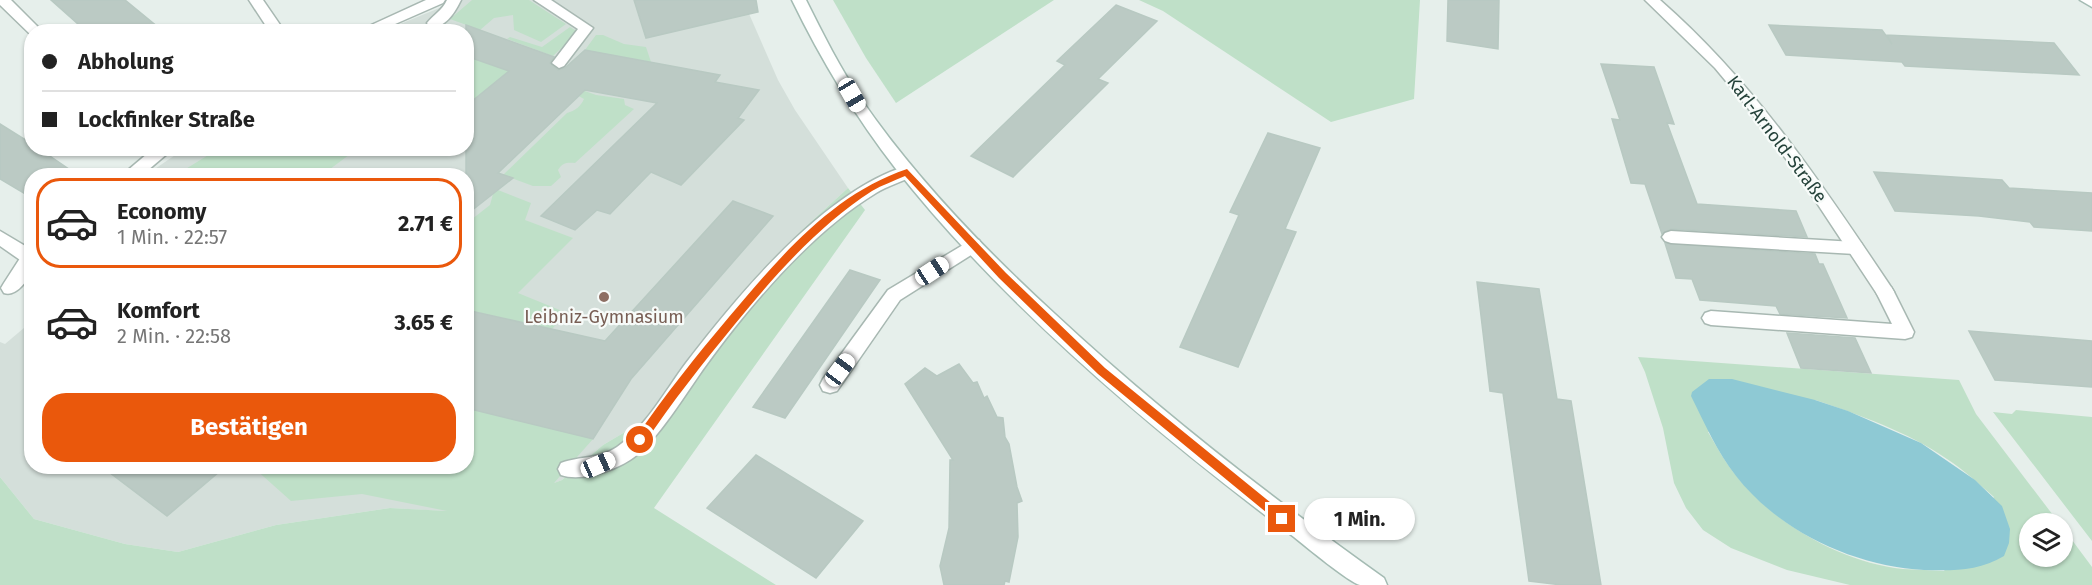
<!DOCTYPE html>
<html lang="de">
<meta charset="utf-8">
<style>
body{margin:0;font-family:"Fira Sans",sans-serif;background:#f6f6f6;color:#222;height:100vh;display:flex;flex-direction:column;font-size:22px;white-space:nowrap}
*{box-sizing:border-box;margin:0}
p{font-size:20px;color:#767676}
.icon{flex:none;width:33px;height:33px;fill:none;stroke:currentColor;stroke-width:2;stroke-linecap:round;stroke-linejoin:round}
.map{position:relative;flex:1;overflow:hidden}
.side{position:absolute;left:24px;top:168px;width:450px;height:306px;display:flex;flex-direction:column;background:#fff;border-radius:24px;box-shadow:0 2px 4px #0004}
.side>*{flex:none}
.guide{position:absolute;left:24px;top:24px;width:450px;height:132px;border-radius:24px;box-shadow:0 2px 4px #0004;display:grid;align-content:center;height:132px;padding:0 18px;background:#fff}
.tools{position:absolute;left:2019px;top:513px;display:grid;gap:12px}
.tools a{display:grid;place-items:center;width:54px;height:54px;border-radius:50%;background:#fff;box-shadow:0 2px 4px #0004;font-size:30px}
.end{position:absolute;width:27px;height:27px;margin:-14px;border:8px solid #ea580c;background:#fff;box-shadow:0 0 0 3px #fff}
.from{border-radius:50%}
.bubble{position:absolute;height:42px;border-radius:21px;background:#fff;box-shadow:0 2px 4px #0004;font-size:20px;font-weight:700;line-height:42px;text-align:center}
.car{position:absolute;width:18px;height:36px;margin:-18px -9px;border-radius:8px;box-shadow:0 0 4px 2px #0007;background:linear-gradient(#fff 24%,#345 0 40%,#fff 0 76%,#345 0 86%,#fff 0)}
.guide b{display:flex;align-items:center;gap:21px;height:57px;font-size:22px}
.guide b+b{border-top:2px solid #e0e0e0}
.guide i{width:15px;height:15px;background:#222}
ul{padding:10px 0 0;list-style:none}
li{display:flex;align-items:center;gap:18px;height:90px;margin:0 12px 9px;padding:0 6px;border:3px solid transparent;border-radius:24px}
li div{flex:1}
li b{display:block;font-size:22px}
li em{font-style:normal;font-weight:700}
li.current{border-color:#ea580c}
li>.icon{width:54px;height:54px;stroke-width:1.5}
.button{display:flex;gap:12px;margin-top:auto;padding:12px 18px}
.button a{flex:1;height:69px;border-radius:24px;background:#ea580c;color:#fff;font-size:24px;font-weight:700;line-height:69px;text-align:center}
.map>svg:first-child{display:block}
.built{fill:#d4dfda}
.green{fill:#bfe0c8;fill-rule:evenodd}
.water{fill:#8ec9d4}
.building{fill:#bbcac4;stroke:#b8c9c2;stroke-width:1.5}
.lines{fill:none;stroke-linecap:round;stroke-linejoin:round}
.lane-casing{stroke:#a8b8b2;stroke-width:3}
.street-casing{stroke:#a8b8b2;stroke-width:3}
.secondary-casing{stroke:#a4bbb3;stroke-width:3}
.lane{fill:#fff;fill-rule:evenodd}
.street{fill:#fff;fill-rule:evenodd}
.secondary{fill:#fff;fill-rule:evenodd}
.route{fill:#ea580c}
.education-dot{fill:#8d6e63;stroke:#f7fbf9;stroke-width:2}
.labels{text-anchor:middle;stroke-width:4.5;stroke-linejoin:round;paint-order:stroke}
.street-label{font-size:18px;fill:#24423a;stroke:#f7fbf9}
.education-label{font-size:18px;fill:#785e54;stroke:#f7fbf9}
</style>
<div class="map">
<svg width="2092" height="585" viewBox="0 0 2092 585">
<rect width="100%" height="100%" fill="#e6efeb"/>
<polygon class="built" points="459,0 743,0 778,80 795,110 848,188 802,230 761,273 647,419 603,445 562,480 479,513 390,508 276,525 178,552 125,544 34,519 0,477 0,342 5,344 31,322 32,466 466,466 466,176 146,175 184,149 466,148 466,32 383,31"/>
<g class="green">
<polygon points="472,0 529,0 566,24 541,42 514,30 513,15 494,18 480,30 450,19"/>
<polygon points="833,0 1054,0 896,103 866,58"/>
<polygon points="1139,0 1420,0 1414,99 1331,122 1163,11"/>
<polygon points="570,27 578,32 553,56 507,39 510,37 542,47"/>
<polygon points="596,35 603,35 624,44 646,47 651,62 585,50"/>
<polygon points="466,56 509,71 466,106"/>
<path d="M 582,90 L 596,95 L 624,99 L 625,105 L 634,109 L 575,163 C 567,162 562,163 558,170 L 561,177 L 551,186 L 533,186 L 503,175 L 567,113 C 575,111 581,106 584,99 L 577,95 Z"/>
<polygon points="218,149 218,148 357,149 322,175 176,175"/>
<polygon points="848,188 865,210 654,508 776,585 0,585 0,477 34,519 125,544 178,552 276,525 390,508 447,511 362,494 291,501 253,467 466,466 467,408 593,439 554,483 562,480 603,445 647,419 761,273 802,230"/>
<polygon points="498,190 531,203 525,220 573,238 518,293 567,313 552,329 467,310 467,223 490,205 493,194"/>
<path d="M 1638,357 L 1959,380 L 1976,414 L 2059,523 L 2030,524 L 2030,556 L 2062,556 L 2063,528 L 2092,567 L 2092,585 L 1850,585 L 1787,570 L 1731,548 L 1703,530 L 1686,508 L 1674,483 L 1663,428 L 1645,372 ZM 1815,400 C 1860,415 1908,432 1947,459 C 1964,470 1979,484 1994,497 L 1944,571 C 1931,570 1917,570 1903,569 C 1841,562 1777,525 1738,478 C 1726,464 1717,447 1708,432 Z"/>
<polygon points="2016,410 2092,417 2092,541 1993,412 2012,414"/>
</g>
<path class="water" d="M 1709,379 L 1732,379 L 1815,400 L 1848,411 L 1921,443 L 1975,480 L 2002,506 L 2010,529 L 2009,543 L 2004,556 C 1979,571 1953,571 1924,570 C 1854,566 1780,532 1736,476 C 1717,452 1705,424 1691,396 L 1692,392 Z"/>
<g class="building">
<polygon points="51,0 125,0 164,32 87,32"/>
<polygon points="634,0 756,0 758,12 646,38"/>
<polygon points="1448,0 1499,0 1498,49 1447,41"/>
<polygon points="1116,5 1157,21 1098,79 1108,83 1013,177 971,156 1065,65 1057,61"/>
<polygon points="466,25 554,57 550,63 558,70 565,68 585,50 720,75 715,82 759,90 738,118 744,120 681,185 651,172 610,214 597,210 575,230 541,216 657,103 585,90 498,173 513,178 466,215 466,106 509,71 466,56"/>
<polygon points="1769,25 1882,30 1892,44 1887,35 2054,43 2079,75 1905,66 1902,62 1786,55"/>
<polygon points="1601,64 1654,67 1674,124 1667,123 1697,204 1796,211 1807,237 1671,229 1662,234 1645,184 1631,183 1612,119 1620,120"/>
<polygon points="0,124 32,144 32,148 38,148 79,176 32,176 32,198 0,179"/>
<polygon points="1268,133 1320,148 1285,229 1296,232 1238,367 1180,347 1239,215 1230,212"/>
<polygon points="1874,172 2002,180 2009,188 2092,193 2092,231 2034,227 2030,222 1979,216 1895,211"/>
<polygon points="733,201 773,216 631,379 593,439 466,408 466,310 605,341"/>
<polygon points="1665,243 1815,254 1819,264 1823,264 1847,318 1780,314 1776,306 1700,300 1692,279 1676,278"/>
<polygon points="850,270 880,280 785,418 753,407"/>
<polygon points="1477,282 1539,289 1557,399 1571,401 1601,585 1562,585 1529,581 1503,393 1490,391"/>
<polygon points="1969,331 2092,341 2092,387 1995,380"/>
<polygon points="1787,333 1855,338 1871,373 1801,368"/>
<polygon points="959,364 973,383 977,382 984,398 987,396 997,417 1003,418 1005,437 1009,444 1017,487 1022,501 1017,503 1018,537 1009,582 1005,581 1004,585 944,585 940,566 949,528 950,460 953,460 905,384 925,368 937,376"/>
<polygon points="756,455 863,521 816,578 707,508"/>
<polygon points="101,466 226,466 167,516"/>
</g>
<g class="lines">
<g class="lane-casing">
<g id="lane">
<polygon points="0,0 11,0 43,32 32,32 31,35 0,5"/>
<polygon points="249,0 263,0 285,32 270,32"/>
<path d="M 447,0 L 461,0 C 455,12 445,30 429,26 L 427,23 C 434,14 442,11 447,0 Z"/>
<polygon points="534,0 551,0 593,28 564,66 559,68 552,63 578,29"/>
<path d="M 907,166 L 913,168 L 915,172 L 913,176 C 901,182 887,186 876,193 C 812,232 751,304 707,364 C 687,391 657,443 630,460 C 613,471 581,482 561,475 L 558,469 L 561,463 C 580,456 600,459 617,447 C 646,427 665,391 686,363 C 737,296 825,190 907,166 Z"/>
<polygon points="0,231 32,250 32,263 23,262 0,246"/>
<polygon points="1671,231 1855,242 1861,243 1864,248 1861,253 1855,254 1671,243 1665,241 1662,237 1665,233"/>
<polygon points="973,239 979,240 982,245 979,250 900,300 837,391 830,393 823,391 820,385 823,379 888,290"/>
<polygon points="1885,285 1891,287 1894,292 1914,332 1912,337 1905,339 1711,325 1705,323 1702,318 1705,313 1711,311 1892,324 1876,292 1879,287"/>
</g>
</g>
<g class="street-casing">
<g id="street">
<polygon points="426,0 445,0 443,3 377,32 356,32"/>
<path d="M 1645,0 L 1660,0 C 1754,82 1822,184 1891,287 L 1894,292 L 1891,297 L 1885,299 L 1879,297 L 1801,179 L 1745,104 L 1715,68 Z"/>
<polygon points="154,148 174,148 141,176 121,176"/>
<path d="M 32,248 C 32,254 33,263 32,269 C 28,281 16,297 4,293 L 1,288 L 4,283 L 26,249 Z"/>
</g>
</g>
<g class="secondary-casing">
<g id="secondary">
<path d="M 792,0 L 806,0 C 823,34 840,68 861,99 C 916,179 984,249 1055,314 C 1158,410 1269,496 1384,578 L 1387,585 C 1379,585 1368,585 1360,585 C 1350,583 1305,546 1294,537 C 1155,433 1004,306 896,169 C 855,116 821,60 792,0 Z"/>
<polygon points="2080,0 2092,0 2092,7"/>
</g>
</g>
<use href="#lane" class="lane"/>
<use href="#street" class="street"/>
<use href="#secondary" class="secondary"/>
</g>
<path class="route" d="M 907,169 L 1006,273 L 1105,368 L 1286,515 L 1286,522 L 1278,522 L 1098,374 L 999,278 L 905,176 C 894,181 882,185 872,191 C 818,226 775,275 735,324 C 703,363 672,402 644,444 L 636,444 L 636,437 C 665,395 696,356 729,317 C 778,259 832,194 907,169 Z"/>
<circle class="education-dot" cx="604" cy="297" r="6"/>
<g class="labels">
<g class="street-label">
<text transform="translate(1777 139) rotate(53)" y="6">Karl-Arnold-Straße</text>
</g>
<g class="education-label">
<text x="604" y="323">Leibniz-Gymnasium</text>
</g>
</g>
</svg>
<div class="tools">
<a><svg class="icon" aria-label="layers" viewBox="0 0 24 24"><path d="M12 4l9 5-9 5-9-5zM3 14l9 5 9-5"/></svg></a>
</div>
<i class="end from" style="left:640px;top:440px"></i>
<i class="end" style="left:1282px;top:519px"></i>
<div class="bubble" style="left:1304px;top:498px;width:111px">1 Min.</div>
<i class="car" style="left:852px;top:95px;rotate:150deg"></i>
<i class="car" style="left:932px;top:271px;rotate:57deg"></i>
<i class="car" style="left:840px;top:370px;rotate:37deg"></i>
<i class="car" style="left:598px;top:465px;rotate:66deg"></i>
<div class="guide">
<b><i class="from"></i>Abholung</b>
<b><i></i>Lockfinker Straße</b>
</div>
<section class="side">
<ul>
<li class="current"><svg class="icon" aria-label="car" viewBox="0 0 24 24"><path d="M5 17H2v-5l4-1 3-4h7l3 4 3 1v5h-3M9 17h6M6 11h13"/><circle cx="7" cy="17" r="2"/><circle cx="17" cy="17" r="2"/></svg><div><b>Economy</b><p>1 Min. · 22:57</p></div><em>2.71 €</em></li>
<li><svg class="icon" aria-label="car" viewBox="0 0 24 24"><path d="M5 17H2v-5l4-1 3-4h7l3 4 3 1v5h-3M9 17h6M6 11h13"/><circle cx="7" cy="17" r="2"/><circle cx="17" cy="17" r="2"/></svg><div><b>Komfort</b><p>2 Min. · 22:58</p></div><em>3.65 €</em></li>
</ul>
<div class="button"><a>Bestätigen</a></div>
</section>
</div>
